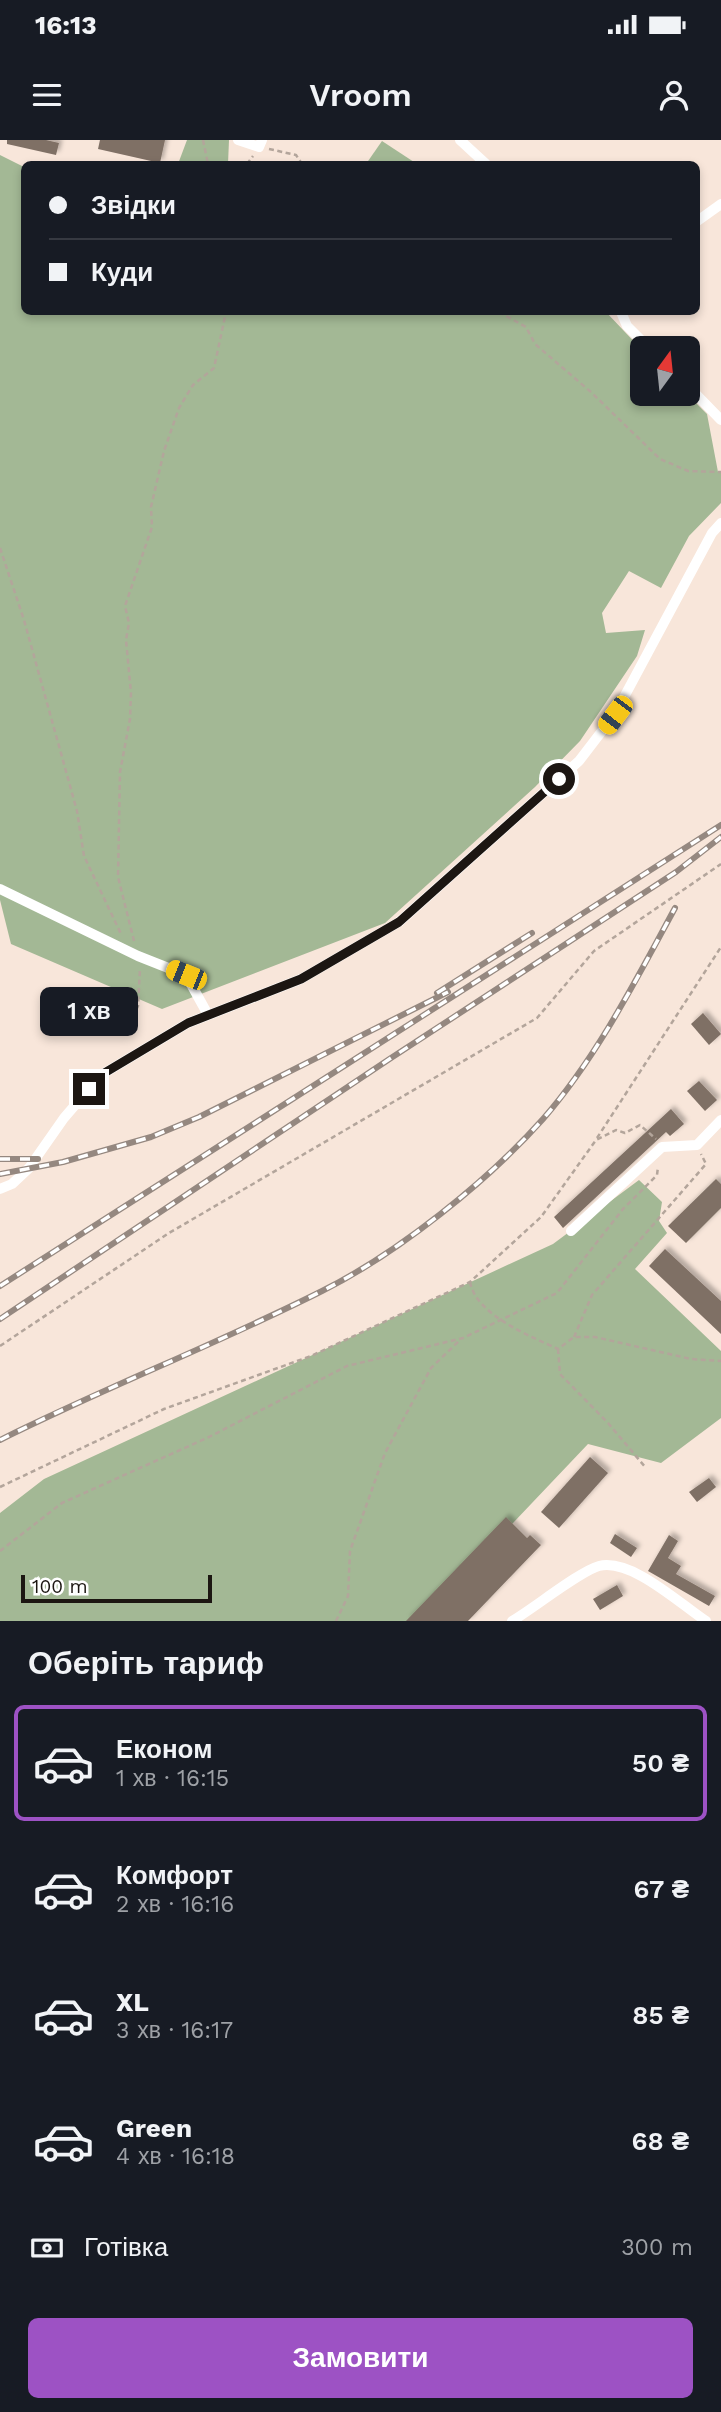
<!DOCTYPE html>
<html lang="uk">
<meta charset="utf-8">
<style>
body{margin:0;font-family:"Work Sans",sans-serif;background:#242831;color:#f1f3f6;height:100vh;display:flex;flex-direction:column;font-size:26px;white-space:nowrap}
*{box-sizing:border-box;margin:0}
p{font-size:23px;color:#9ea1a6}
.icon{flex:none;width:38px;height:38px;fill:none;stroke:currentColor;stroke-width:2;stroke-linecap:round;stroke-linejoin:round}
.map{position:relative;height:1481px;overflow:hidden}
.details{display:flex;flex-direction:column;background:#171b24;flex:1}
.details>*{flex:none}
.banner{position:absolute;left:21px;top:21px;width:679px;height:154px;border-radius:10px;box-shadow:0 4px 10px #0003;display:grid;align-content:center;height:154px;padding:0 28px;background:#171b24}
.needle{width:46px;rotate:15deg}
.fabs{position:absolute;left:630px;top:196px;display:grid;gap:14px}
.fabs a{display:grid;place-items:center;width:70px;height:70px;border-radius:10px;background:#171b24;box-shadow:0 4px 10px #0003;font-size:35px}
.scale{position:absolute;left:21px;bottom:18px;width:191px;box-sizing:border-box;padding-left:7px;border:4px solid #1c1612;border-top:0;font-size:19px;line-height:24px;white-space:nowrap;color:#1c1612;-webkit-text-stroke:5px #fff;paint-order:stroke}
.end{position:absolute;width:32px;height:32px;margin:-16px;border:9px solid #1c1612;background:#fff;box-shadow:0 0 0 4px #fff}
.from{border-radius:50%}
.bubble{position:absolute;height:49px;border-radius:10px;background:#171b24;box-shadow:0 4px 10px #0003;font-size:23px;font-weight:600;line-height:49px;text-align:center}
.car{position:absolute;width:21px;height:42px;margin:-21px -10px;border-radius:9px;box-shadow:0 0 5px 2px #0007;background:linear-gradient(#f5c518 24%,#345 0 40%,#f5c518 0 76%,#345 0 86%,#f5c518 0)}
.banner b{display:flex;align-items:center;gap:24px;height:66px;font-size:26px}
.banner b+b{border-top:2px solid #363941}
.banner i{width:18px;height:18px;background:#f1f3f6}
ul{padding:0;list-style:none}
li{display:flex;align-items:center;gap:21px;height:116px;margin:0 14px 10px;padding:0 14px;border:4px solid transparent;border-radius:10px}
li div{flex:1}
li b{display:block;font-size:26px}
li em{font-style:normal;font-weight:600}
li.current{border-color:#9d52c4}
li>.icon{width:63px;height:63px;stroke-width:1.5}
h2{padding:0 28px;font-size:32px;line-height:84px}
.pay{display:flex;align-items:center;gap:18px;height:77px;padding:0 28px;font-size:26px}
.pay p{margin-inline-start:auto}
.action{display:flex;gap:14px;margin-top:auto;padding:14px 28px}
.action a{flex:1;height:80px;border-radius:10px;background:#9d52c4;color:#fff;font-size:28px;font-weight:600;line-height:80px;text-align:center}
.status{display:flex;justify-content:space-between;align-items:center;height:49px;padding:0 35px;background:#171b24;direction:ltr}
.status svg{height:19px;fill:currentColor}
header{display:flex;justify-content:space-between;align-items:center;height:91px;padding:0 28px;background:#171b24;font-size:32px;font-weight:600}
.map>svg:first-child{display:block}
.forest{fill:#a3b895}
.building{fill:#7f7065;filter:url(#shadow)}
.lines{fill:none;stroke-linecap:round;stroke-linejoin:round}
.path{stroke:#b3a59b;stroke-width:2.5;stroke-dasharray:5 3.5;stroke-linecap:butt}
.street{stroke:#fff;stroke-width:10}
.rail-casing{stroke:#958880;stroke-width:6}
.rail{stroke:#fff;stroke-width:3.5;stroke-dasharray:10;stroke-linecap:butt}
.route{stroke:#1c1612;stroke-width:9}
</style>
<div class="status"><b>16:13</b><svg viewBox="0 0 49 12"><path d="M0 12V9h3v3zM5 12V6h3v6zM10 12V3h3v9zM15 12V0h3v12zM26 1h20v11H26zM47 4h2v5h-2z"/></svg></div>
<header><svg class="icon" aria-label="menu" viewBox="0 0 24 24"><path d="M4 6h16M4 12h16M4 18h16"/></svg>Vroom<svg class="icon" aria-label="person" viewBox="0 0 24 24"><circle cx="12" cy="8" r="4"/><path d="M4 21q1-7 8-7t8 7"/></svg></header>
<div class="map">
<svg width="721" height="1481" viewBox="0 0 721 1481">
<defs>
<filter id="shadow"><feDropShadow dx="3.5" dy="-3.5" stdDeviation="2" flood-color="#0004"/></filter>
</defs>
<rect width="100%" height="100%" fill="#f8e6da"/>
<g class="forest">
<polygon points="187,0 229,0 228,24 178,24"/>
<polygon points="382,1 417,24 366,24"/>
<polygon points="0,15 24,27 24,172 606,172 642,210 642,254 687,254 707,274 718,332 721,333 721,363 689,396 661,448 629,431 602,473 606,493 645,490 637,516 580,601 535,647 385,783 162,869 11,804 0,760"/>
<polygon points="639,1040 662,1062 659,1081 667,1093 635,1129 721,1211 721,1278 661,1323 588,1304 420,1481 0,1481 0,1373 44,1339 553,1104"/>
</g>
<g class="building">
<polygon points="7,0 46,0 59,3 56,15 7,4"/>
<polygon points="100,0 165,0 160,23 98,9"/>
<polygon points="703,873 721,894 709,905 691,884"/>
<polygon points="699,941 717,960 705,971 687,951"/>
<polygon points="671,969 684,984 670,996 666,992 563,1088 554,1077"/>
<polygon points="716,1039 721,1044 721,1068 686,1103 668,1086"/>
<polygon points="665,1109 721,1161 721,1194 649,1126"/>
<polygon points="590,1317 608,1333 559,1388 541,1372"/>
<polygon points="709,1338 716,1347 697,1362 689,1352"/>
<polygon points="506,1377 527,1398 530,1395 541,1405 468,1481 406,1481"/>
<polygon points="615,1394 637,1408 631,1417 610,1403"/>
<polygon points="669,1395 678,1401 668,1418 681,1426 676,1434 715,1456 709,1466 648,1431"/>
<polygon points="617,1445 623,1456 600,1470 593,1459"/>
</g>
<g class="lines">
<g class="path">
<polyline points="203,0 208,24"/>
<polyline points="269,9 296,15 302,24"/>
<polyline points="247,24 253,16"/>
<polyline points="499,172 526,187 535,204 592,253 660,319 688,331 721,332"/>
<polyline points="0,408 24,480 77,671 84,716 121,794"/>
<polyline points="134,801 118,737 120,632 130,579 131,553 126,500 129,483 125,466 152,387 151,367 164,311 179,268 193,245 214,228 226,172"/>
<polyline points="129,885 138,866 140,828"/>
<polyline points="597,998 721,807"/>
<path d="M 470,1142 C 476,1175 530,1196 558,1209 L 574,1197 L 595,1197 L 691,1219 L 721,1221"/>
<polyline points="574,1197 592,1155 706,1024 701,1014"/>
<polyline points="0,1206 169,1093 537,878 594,811 721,724"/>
<polyline points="558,1209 560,1234 608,1283 646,1328"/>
<polyline points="0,1347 164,1269 311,1216 470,1142 541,1077 596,1000 616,990 625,993 640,985 656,999"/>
<polyline points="0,1411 62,1363 209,1297 347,1226 463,1198 557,1153 623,1069 657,1035 658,1027"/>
<polyline points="336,1481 348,1456 350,1411 385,1313 431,1228 460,1200"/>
</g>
<g class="street">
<polyline points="238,0 259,7 262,0"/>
<polyline points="460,0 486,24"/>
<polyline points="696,82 721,64"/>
<polyline points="621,172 627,186 649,208"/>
<polyline points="688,246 721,280"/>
<polyline points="0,749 138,816 186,835 207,873"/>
<polyline points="0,1049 12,1044 29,1028 64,978 101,935 188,883 301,839 399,782 579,621 615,574 712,393 721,383"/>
<polyline points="571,1091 662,1007 697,1005 721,980"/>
<path d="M 512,1481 C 533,1469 580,1431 599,1426 C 631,1418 679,1463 706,1481"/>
</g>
<g class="rail-casing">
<g id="rail">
<polyline points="437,853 532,793"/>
<polyline points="0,1019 38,1019"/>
<polyline points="0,1034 63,1022 151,997 199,977 448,852"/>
<polyline points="0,1146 721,685"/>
<polyline points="0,1179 391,918 676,732 721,697"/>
<path d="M 0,1300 C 106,1247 217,1204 322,1151 C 398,1113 487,1042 543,979 C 597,917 636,840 675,768"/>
</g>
</g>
<use href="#rail" class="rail"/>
</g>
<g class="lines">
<polyline class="route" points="89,949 101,935 188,883 301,839 399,782 559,639"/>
</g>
</svg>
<div class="fabs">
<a><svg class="needle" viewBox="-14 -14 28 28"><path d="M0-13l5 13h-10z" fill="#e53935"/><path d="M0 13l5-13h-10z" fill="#9ea1a6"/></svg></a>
</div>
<div class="scale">100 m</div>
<i class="end from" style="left:559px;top:639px"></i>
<i class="end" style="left:89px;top:949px"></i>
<div class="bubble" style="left:40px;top:847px;width:98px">1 хв</div>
<i class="car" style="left:615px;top:575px;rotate:217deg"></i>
<i class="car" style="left:186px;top:835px;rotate:292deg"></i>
<div class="banner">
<b><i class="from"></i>Звідки</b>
<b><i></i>Куди</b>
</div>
</div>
<section class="details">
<h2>Оберіть тариф</h2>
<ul>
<li class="current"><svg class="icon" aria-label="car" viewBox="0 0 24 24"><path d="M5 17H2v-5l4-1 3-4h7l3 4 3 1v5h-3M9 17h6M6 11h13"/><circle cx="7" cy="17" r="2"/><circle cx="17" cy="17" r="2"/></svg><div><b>Економ</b><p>1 хв · 16:15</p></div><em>50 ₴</em></li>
<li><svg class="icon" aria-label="car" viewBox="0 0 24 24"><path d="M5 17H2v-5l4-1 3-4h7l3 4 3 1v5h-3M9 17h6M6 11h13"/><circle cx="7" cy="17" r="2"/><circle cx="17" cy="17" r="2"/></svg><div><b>Комфорт</b><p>2 хв · 16:16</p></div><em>67 ₴</em></li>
<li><svg class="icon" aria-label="car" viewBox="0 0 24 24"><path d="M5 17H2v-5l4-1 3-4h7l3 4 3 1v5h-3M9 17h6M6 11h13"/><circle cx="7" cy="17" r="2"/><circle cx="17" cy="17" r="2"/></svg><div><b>XL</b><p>3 хв · 16:17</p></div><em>85 ₴</em></li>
<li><svg class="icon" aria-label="car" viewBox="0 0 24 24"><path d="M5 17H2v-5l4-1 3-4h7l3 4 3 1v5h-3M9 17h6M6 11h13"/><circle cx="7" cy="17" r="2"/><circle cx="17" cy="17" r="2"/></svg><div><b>Green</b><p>4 хв · 16:18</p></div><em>68 ₴</em></li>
</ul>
<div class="pay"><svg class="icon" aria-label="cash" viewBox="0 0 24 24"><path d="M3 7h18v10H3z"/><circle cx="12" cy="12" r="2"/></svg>Готівка<p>300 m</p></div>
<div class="action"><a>Замовити</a></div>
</section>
